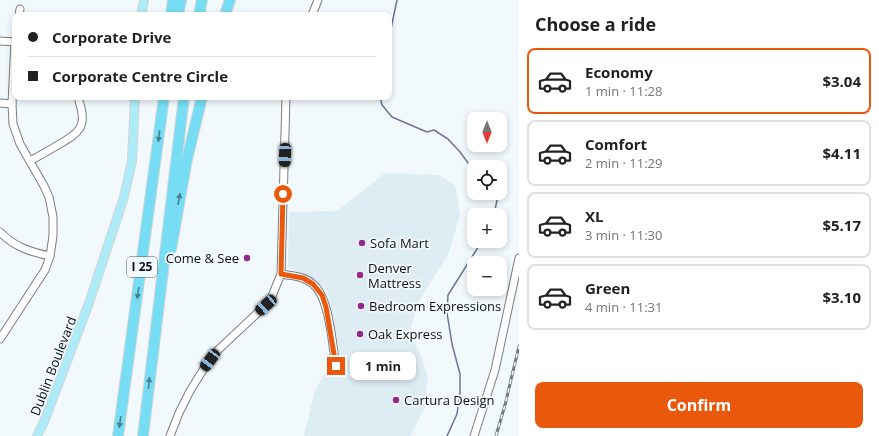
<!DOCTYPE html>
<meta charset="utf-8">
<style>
body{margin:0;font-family:"Open Sans",sans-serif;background:#f2f2f2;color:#222;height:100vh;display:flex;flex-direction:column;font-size:15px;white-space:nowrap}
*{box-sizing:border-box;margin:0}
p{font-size:13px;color:#767676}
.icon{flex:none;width:22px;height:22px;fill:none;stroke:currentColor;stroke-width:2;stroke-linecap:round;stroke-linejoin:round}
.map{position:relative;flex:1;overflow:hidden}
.details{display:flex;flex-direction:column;background:#fff;width:360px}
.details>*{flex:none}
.top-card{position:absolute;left:12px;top:12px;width:380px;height:88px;border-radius:8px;box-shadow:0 2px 6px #0003;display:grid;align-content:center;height:88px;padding:0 16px;background:#fff}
.needle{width:26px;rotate:180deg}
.buttons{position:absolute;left:467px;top:112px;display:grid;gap:8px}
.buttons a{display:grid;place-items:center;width:40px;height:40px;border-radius:8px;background:#fff;box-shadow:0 2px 6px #0003;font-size:20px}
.end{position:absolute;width:18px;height:18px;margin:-9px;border:5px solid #ea580c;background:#fff;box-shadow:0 0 0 2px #fff}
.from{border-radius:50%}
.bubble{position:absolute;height:28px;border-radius:8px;background:#fff;box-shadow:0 2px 6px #0003;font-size:13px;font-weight:700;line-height:28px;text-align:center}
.car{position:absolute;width:12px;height:24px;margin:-12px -6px;border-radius:5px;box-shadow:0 0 3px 1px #0007;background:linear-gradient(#222 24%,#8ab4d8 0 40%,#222 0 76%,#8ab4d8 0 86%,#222 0)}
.top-card b{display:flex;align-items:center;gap:14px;height:38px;font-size:15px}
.top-card b+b{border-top:1px solid #e0e0e0}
.top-card i{width:10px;height:10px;background:#222}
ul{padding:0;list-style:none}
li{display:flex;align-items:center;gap:12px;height:66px;margin:0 8px 6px;padding:0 8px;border:2px solid #e0e0e0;border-radius:8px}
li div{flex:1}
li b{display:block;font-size:15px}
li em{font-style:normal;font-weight:700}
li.on{border-color:#ea580c}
li>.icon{width:36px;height:36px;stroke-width:1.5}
h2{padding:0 16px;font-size:18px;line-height:48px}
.action{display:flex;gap:8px;margin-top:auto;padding:8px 16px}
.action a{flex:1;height:46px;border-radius:8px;background:#ea580c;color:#fff;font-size:16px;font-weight:700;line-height:46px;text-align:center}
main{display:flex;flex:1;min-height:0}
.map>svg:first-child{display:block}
.built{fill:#deecf4}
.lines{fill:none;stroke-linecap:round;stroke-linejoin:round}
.stream{stroke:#6c7598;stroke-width:1.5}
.minor-casing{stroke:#787e82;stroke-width:9}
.major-casing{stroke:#d4d4d4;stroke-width:10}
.highway-casing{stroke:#d4d4d4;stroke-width:12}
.minor{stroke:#fff;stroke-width:7}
.major{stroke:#adebf8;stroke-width:8}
.highway{stroke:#76ddf4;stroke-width:10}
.rail-casing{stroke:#75797c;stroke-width:3}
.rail{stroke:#f2f9fd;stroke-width:1.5;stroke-dasharray:4.5;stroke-linecap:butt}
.oneway{fill:#47818e}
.route{stroke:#ea580c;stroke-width:5}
.poi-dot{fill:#93278a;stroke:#f2f9fd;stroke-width:1.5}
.labels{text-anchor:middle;stroke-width:3.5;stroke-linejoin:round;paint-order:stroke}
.shield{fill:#f2f9fd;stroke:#525658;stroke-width:1}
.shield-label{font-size:12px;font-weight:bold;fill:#0e1012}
.poi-label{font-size:13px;fill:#0e1012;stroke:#f2f9fd;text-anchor:start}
.street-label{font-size:13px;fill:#0e1012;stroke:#f2f9fd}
</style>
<main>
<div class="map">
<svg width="519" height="436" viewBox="0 0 519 436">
<rect width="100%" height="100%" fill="#f2f9fd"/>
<polygon class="built" points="385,173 439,175 455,185 460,214 449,253 417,304 411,328 413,338 422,358 428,378 424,409 411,435 409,436 304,436 314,393 323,376 340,357 334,321 326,289 307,275 288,268 289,212 337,211"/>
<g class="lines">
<g class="stream">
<polyline points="389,38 397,0"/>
<polyline points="380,97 382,105 392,117 427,132 434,130 448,139 460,152 474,171"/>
<polyline points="494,215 497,200 496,193"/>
<polyline points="447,436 457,414 460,393 460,374 452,344 447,313 448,295 482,241"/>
</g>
<g class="minor-casing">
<g id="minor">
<polyline points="19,15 20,9"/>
<polyline points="312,15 318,0"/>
<polyline points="0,41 15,42"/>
<polyline points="0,103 12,104"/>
<path d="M 30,161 C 39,156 48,151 58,145 C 79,133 88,127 79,101"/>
<path d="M 0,232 C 14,247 31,252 50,256"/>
<path d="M 281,274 C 292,276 304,276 313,284 C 330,298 332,344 336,366"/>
<polyline points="0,339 45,270 50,256 53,236 53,217 49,197 44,186 20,144 13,124 12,104 15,40"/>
<polyline points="170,436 179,413 190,391 203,370 218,350 266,305 272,296 281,274 286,97"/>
<polyline points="474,436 495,370 519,258"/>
</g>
</g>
<g class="major-casing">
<g id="major">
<polyline points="141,15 144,0"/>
<polyline points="37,436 44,422 89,303 124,197 132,161 135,97"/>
</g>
</g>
<g class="highway-casing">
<g id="highway">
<polyline points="171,15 173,0"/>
<polyline points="178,15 181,0"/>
<polyline points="199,15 202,0"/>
<polyline points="225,15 230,0"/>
<polyline points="171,249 187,159 202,97"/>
<polyline points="118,436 164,97"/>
<polyline points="143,436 184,97"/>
</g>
</g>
<use href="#minor" class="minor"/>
<use href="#major" class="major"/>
<use href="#highway" class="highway"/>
<g class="rail-casing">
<polyline id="rail" points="496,436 505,405 519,346"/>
</g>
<use href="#rail" class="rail"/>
</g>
<defs><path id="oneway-solid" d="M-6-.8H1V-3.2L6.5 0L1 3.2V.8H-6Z"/></defs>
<g class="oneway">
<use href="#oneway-solid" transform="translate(159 136) rotate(97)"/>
<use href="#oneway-solid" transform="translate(179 199) rotate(-80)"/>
<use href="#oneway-solid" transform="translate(138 293) rotate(98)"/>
<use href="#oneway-solid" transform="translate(149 383) rotate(-83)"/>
<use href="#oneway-solid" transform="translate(120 422) rotate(98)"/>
</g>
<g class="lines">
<polyline class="route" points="283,194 281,274 303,278 313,284 322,295 326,307 336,366"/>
</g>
<g class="poi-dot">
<circle cx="362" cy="243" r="4"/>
<circle cx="247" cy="258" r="4"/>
<circle cx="360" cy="275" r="4"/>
<circle cx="361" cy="306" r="4"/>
<circle cx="360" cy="334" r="4"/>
<circle cx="396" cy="400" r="4"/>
</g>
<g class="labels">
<rect class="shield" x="127" y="257" width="30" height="20" rx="3"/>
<g class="shield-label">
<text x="142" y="271">I 25</text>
</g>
<g class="poi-label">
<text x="370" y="248">Sofa Mart</text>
<text x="239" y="263" text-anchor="end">Come &amp; See</text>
<text x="368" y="273">Denver<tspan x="368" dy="15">Mattress</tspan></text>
<text x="369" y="311">Bedroom Expressions</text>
<text x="368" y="339">Oak Express</text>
<text x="404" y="405">Cartura Design</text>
</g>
<g class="street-label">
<text transform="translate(53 366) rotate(-69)" y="5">Dublin Boulevard</text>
</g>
</g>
</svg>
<div class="buttons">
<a><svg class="needle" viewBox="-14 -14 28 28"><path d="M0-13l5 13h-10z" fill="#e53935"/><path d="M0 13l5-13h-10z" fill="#767676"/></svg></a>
<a><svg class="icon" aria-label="locate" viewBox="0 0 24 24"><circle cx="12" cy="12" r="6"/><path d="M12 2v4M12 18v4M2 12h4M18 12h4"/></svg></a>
<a>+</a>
<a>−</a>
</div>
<i class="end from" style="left:283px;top:194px"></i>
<i class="end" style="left:336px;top:366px"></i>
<div class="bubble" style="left:350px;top:352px;width:66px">1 min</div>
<i class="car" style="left:285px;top:155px;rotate:182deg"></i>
<i class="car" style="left:266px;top:305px;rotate:228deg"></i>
<i class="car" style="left:210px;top:360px;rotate:217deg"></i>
<div class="top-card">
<b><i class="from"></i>Corporate Drive</b>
<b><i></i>Corporate Centre Circle</b>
</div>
</div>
<section class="details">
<h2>Choose a ride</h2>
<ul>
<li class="on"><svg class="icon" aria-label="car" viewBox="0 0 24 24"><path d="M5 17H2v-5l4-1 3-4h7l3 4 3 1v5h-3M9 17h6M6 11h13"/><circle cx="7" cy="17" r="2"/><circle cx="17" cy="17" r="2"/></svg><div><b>Economy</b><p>1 min · 11:28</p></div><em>$3.04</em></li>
<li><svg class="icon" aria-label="car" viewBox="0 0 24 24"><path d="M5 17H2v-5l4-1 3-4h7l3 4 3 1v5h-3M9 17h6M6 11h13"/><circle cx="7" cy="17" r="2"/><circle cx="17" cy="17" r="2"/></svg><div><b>Comfort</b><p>2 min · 11:29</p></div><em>$4.11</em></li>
<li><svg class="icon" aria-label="car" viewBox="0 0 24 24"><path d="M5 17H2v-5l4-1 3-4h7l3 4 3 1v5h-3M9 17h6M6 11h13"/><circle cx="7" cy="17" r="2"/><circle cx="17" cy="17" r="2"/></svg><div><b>XL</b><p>3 min · 11:30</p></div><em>$5.17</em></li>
<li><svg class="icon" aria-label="car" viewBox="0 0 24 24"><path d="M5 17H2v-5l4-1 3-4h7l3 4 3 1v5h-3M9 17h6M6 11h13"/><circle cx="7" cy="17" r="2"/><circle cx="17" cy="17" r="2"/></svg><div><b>Green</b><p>4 min · 11:31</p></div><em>$3.10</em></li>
</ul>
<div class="action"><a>Confirm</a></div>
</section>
</main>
